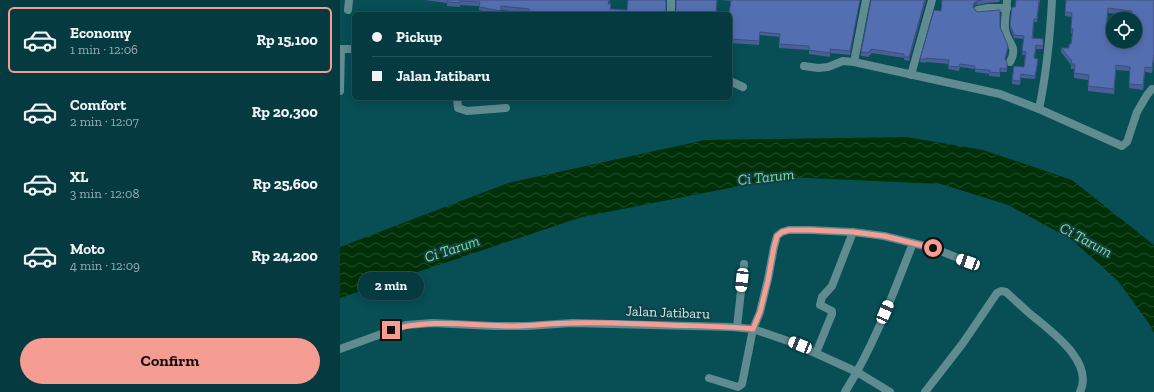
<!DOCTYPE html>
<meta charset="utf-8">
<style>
body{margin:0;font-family:"Zilla Slab",serif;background:#13454b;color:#f1f3f6;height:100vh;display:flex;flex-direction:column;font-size:15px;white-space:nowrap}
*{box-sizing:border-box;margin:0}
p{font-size:13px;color:#97adb1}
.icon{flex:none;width:22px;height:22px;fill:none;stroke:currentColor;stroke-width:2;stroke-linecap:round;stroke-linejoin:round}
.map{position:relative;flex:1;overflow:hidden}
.sheet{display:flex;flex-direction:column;background:#053a40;width:340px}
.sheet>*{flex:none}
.banner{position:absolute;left:12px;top:12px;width:380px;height:88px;border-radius:6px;box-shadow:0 2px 10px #0003,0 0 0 1px #265459;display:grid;align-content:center;height:88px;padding:0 20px;background:#053a40}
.buttons{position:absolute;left:766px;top:12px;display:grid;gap:8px}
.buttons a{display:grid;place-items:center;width:36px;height:36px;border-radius:50%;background:#053a40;box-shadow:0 2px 10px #0003,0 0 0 1px #265459;font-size:20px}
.end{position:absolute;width:18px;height:18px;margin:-9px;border:5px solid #f59c93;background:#111;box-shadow:0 0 0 2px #111}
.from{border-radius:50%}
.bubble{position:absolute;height:28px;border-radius:14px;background:#053a40;box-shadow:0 2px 10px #0003,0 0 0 1px #265459;font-size:13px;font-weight:700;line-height:28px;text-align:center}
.car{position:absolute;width:12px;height:24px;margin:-12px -6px;border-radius:5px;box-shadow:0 0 3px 1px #0007;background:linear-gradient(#fff 24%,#345 0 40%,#fff 0 76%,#345 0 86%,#fff 0)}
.banner b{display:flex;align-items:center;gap:14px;height:38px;font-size:15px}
.banner b+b{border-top:1px solid #265459}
.banner i{width:10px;height:10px;background:#f1f3f6}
ul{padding:7px 0 0;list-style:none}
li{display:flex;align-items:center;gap:12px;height:66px;margin:0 8px 6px;padding:0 12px;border:2px solid transparent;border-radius:6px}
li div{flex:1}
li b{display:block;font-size:15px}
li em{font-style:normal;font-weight:700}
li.on{border-color:#f59c93}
li>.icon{width:36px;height:36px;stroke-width:1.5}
.button{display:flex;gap:8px;margin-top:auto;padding:8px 20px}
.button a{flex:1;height:46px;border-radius:24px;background:#f59c93;color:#111;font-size:16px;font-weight:700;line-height:46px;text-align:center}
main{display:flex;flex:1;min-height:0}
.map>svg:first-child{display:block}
.water{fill:url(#water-waves)}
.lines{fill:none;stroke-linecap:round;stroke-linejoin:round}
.street{stroke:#5f8b91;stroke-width:8}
.wall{fill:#485f98;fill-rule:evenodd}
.shaded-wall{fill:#3b4e7c}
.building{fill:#546fb1;stroke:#3b4e7c;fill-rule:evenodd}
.route{stroke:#f59c93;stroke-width:5}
.labels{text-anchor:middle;stroke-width:4;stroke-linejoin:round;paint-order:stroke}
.street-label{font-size:14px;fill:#cdebef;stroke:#114147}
.water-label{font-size:15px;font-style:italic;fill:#85db8c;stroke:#114147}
</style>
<main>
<section class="sheet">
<ul>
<li class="on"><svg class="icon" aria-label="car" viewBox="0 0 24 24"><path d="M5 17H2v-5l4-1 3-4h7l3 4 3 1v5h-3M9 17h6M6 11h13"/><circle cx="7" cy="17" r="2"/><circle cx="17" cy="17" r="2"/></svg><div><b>Economy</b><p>1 min · 12:06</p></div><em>Rp 15,100</em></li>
<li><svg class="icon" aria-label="car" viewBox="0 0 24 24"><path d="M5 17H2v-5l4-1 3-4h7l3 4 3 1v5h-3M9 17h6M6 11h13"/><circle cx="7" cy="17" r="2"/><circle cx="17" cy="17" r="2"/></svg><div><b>Comfort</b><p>2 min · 12:07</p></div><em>Rp 20,300</em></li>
<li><svg class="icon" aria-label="car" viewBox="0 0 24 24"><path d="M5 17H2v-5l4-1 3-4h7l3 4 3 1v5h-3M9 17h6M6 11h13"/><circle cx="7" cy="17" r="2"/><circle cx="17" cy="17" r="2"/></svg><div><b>XL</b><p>3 min · 12:08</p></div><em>Rp 25,600</em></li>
<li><svg class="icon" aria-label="car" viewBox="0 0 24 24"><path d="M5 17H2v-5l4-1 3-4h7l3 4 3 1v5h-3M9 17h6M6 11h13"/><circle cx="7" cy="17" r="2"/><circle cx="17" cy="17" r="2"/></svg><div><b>Moto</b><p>4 min · 12:09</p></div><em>Rp 24,200</em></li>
</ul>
<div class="button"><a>Confirm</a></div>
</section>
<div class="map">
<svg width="814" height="392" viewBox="0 0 814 392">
<defs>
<pattern id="water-waves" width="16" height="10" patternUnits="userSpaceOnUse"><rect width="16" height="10" fill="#003007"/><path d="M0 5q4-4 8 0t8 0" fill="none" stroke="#244e2b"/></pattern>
</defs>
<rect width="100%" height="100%" fill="#074e55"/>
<polygon class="water" points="566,137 643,150 732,180 814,245 814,333 808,322 778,281 731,239 668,205 601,184 446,177 242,217 0,298 0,247 168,183 365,140"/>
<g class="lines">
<g class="street">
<path d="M 667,0 C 667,9 664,20 665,29 C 667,44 679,45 670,62"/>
<polyline points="8,10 9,0"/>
<polyline points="638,10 648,8 667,8"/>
<polyline points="331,14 331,0"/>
<polyline points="0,49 14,49"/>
<polyline points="514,62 526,0"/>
<polyline points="464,66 478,68 488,67 503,61 514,62 660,94 699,109 782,146 787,142 797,112 807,95 812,89"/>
<polyline points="571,75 592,0"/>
<polyline points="390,81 403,87"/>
<polyline points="0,91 1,49"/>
<polyline points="117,98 118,108 127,111 166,108"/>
<path d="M 699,109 C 707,71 710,38 712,0"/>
<polyline points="397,327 404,264"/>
<polyline points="0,349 66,325 92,323 154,326 187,326 232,323 391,327 413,329 451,342 517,372 550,392"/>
<polyline points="476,353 492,314 492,311 480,305 482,297 492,286 513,232"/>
<polyline points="369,378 398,387 402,384 413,329 420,312 428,279 434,247 437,236 442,232 449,230 470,230 513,232 544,236 593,248 628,262"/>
<path d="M 505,392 C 534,346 553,294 573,243"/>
<path d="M 585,392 L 623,343 L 657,293 L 661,291 L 666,292 C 674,299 681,306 689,313 C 709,330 755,361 740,392"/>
</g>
</g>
<g class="wall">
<polygon points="85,0 270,0 269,4 271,9 287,10 326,12 189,13 161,10 161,14 157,14 139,10 139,6 120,5 120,7 107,6 107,3"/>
<polygon points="382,0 520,0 510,55 490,53 490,57 469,54 469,50 439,48 439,37 420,35 419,45 390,43 391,1"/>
<polygon points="586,0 569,61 564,60 564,58 531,53 531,55 529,55 529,57 521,56 521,52"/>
<polygon points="602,0 660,0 659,2 647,3 637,5 634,6 633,8 637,12 660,27 668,49 665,60 667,67 667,72 660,72 660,77 649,76 649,74 635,72 635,69 620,67 619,71 608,69 609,64 586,62 586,63 580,62 580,59 601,11"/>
<polygon points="676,0 700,0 697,22 694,22 693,38 703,42 703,49 696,49 695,58 698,62 695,79 681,78 680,85 672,84 672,80 684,67 685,55 682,55 684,39 674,38 670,28 672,7 675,7"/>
<path d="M 814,0 L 814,58 L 812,73 L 805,72 L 803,90 L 789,88 L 790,71 L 776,70 L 774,94 L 748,91 L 748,80 L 734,78 L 734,69 L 731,69 L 731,65 L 721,52 L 721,48 L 729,48 L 731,44 L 732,34 L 731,33 L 732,17 L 725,16 L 725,12 ZM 768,13 L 791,15 L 795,41 L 767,29 Z"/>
</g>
<g class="shaded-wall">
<polygon points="520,0 510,55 510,51"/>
<polygon points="585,0 586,0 569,61 569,57"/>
<polygon points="637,1 637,5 634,6 633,11 633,7 634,3"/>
<polygon points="668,46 668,49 665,62 665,59"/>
<polygon points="698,59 698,62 695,79 695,76"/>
<polygon points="776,65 776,70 774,94 774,89"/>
</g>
<g class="building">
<polygon points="108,0 269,0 268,4 271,4 270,9 287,10 288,0 326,0 326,12 328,14 189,14 189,9 161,6 161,11 139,7 140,2 120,1 120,3 107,2"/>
<polygon points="336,0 377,0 376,14 334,14 336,10"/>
<polygon points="391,0 520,0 510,51 490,49 490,53 469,50 469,46 439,44 440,34 420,32 419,41 390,39 390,14 389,14"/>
<polygon points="531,0 585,0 569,57 564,57 564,54 531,49 531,51 529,51 529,53 521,52"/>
<polygon points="602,0 643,0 637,1 634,3 633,7 637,12 660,10 660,27 668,46 665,59 667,63 667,69 660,68 660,73 649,72 650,70 635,69 635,66 620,64 619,67 608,66 609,60 586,58 586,59 580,59 594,10 601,11"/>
<polygon points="676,0 699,0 697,19 694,19 692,38 703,39 703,46 696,45 694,58 698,59 695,76 681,74 680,81 672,80 674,66 684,67 686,52 682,51 684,36 674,35 670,25 672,7 675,7"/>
<path d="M 726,0 L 814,0 L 814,54 L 812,68 L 805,67 L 803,85 L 789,84 L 790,67 L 776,65 L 774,89 L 748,86 L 749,75 L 734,73 L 735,64 L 731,64 L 732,61 L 721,48 L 729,48 L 729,44 L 731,44 L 733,29 L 731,29 L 732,13 L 725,12 ZM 768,8 L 792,11 L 791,19 L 795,19 L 795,41 L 773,41 L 773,30 L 766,29 Z"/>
</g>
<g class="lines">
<path class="route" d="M 51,330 C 90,318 133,326 174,326 C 193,326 212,323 232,323 C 264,322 296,324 329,325 C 357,326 385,326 413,329 L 420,312 L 428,280 L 434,247 L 437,236 L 442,232 L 449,230 L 470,230 L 513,232 L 544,236 L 593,248"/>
</g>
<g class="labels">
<g class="street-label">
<text transform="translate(328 312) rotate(2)" y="5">Jalan Jatibaru</text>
</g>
<g class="water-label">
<text transform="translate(426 177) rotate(-6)" y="5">Ci Tarum</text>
<text transform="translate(746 240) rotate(28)" y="5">Ci Tarum</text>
<text transform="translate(112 249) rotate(-18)" y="5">Ci Tarum</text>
</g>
</g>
</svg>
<div class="buttons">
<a><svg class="icon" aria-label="locate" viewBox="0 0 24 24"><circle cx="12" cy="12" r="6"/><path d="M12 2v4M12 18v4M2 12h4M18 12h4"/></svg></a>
</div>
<i class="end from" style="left:593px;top:248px"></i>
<i class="end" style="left:51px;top:330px"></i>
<div class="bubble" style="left:18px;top:272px;width:66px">2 min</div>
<i class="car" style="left:628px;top:262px;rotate:290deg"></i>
<i class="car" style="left:402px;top:280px;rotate:186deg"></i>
<i class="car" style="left:545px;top:312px;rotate:23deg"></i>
<i class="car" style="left:460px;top:345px;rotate:292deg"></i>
<div class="banner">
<b><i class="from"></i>Pickup</b>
<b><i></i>Jalan Jatibaru</b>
</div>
</div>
</main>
